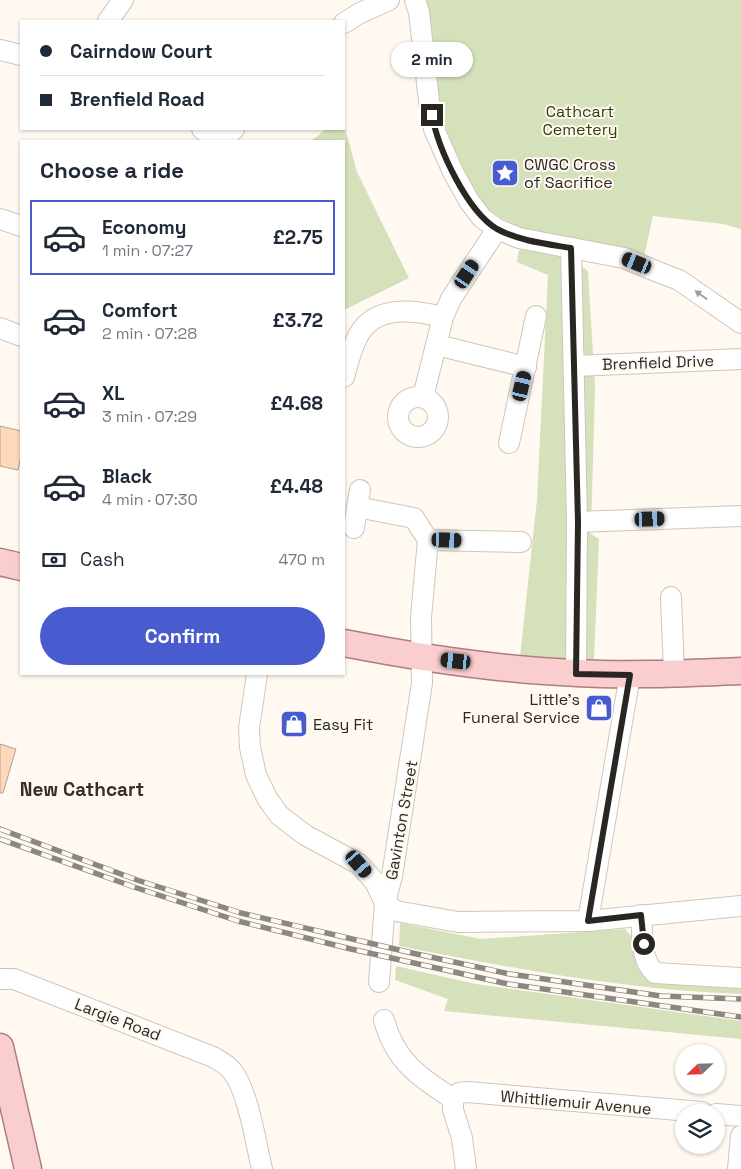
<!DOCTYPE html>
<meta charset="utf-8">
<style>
body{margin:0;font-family:"Space Grotesk",sans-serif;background:#f2f2f3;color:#1f2937;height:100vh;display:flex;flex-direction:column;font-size:19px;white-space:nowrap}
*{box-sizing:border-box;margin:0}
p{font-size:16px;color:#747a83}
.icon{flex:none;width:28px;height:28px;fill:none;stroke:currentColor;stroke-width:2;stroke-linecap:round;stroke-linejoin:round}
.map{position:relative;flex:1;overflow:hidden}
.side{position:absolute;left:20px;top:140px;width:325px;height:535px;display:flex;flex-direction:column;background:#fff;border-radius:0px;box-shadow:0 1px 4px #0004}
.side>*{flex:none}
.banner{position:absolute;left:20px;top:20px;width:325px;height:110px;border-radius:0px;box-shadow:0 1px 4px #0004;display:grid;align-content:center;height:110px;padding:0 20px;background:#fff}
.needle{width:32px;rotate:247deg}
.fabs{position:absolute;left:675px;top:1044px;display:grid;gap:10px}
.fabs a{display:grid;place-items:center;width:50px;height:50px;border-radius:50%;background:#fff;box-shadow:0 1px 4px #0004;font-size:25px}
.end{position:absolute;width:22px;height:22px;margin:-11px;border:6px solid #2a2722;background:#fff;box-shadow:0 0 0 2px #fff}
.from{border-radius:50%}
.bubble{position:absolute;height:35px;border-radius:18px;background:#fff;box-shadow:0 1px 4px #0004;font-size:16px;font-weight:600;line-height:35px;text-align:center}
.car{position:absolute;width:15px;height:30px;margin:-15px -8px;border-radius:6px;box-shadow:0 0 4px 1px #0007;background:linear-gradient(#222 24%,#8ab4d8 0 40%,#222 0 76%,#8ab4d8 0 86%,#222 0)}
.banner b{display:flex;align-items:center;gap:18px;height:48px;font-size:19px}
.banner b+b{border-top:1px solid #e0e1e3}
.banner i{width:12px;height:12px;background:#1f2937}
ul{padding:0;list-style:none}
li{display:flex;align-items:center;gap:15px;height:75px;margin:0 10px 8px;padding:0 10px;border:2px solid transparent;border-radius:0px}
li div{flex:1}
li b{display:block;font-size:19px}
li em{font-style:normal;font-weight:600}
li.on{border-color:#485bcf}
li>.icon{width:45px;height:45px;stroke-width:1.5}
h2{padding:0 20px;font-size:22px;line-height:60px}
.pay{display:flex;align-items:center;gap:12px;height:55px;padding:0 20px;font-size:19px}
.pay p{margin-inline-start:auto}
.cta{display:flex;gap:10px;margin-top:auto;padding:10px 20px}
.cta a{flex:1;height:58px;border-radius:30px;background:#485bcf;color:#fff;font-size:20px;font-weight:600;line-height:58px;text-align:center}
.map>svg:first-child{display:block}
.green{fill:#d5e1ba}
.building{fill:#fed8b9;stroke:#aea299}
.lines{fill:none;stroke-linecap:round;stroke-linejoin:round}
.minor-casing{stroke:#cfc6ba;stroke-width:22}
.major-casing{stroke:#af7d7c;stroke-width:29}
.minor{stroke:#fff;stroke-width:20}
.major{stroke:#facdce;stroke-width:26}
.rail-casing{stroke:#8b8781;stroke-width:5.5}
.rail{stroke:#fff9f2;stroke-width:4;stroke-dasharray:11;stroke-linecap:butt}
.oneway{fill:#9f9e9c}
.route{stroke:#2a2722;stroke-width:6}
.labels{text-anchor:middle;stroke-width:4;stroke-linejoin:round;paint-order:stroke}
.park-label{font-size:16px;fill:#333e0c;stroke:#fff9f2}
.poi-label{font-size:16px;fill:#2a2722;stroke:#fff9f2;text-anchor:start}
.street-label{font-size:16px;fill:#2a2722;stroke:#fff9f2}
.quarter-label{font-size:19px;font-weight:bold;fill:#362f26;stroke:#fff9f2}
</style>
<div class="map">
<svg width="741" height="1169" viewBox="0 0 741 1169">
<rect width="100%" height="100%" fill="#fff9f2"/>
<g class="green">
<polygon points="421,0 741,0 741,229 723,224 653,216 644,257 527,231 489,212 470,187 441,117 431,27"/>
<polygon points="344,124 357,172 409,278 344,310 344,141 311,141 326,129 344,129"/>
<polygon points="519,250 559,250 588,271 595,387 591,534 599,539 594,659 520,657 537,500 548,275 517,262"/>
<path d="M 400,923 L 481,939 L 625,929 L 632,937 L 637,967 L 647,977 L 741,985 L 741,994 C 625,990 512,968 399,946 Z"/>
<polygon points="396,966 476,984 741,1021 741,1039 444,1011 448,999 395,980"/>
</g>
<g class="building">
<polygon points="0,426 21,431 21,457 18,470 0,466"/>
<polygon points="0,744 16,749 3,793 0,793"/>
</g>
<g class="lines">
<g class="minor-casing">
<g id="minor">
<polyline points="415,0 419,12 429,101 434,129 453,172 469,201 482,218 497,229 519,238 624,258 663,274 679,280 741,323"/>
<polyline points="108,21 123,0"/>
<polyline points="344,23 360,13 389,0"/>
<polyline points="0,50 21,55"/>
<polyline points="202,129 216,141"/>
<polyline points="222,141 234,129"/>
<polyline points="0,219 21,226"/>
<polyline points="571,248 577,522 576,673"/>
<polyline points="0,328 21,336"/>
<polyline points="437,345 526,367"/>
<polyline points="574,366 741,359"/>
<path d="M 344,377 C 348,363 351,349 358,336 C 375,304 414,310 443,317"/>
<circle cx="418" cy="417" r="20"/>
<polyline points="423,397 443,317 451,299 497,229"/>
<polyline points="509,443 536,316"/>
<polyline points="360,490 357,507 414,518 428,540"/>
<polyline points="577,522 741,516"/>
<polyline points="354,528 357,507"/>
<polyline points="671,597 674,673"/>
<polyline points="257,674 249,728 250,747 256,775 267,798 279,815 305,835 359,864 375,882 385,903 396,911 458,922 588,921 741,906"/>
<path d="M 641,915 C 643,935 640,959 655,973 L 741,978"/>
<polyline points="588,921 630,675"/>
<path d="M 0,979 L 14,979 L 213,1057 C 220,1061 227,1064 232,1071 C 248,1090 256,1144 262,1169"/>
<polyline points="379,982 385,903 392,876 422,683 421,617 428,540 521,542"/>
<path d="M 384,1020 C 395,1061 419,1077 453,1099"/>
<polyline points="453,1099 459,1093 467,1092 702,1112"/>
<polyline points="453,1099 453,1110 462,1138 466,1169"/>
<polyline points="716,1114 741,1116"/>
<polyline points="738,1169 741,1136"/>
</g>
</g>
<g class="major-casing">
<g id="major">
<polyline points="0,562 21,567"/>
<path d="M 344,643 C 421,658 499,670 577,673 C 632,676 686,673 741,671"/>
<polyline points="0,1047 28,1169"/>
</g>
</g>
<use href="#minor" class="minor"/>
<use href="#major" class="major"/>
<g class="rail-casing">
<g id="rail">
<polyline points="0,829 137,880 241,913 412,953 510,974 661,996 741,999"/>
<polyline points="0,839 134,887 238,921 351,949 508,984 741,1017"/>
</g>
</g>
<use href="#rail" class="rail"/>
</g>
<defs><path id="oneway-solid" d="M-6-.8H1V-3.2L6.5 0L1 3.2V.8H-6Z" transform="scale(1.25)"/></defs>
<use class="oneway" href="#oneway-solid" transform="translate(701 295) rotate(-145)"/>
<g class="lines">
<path class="route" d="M 432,115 C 438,149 467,211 497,229 C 519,241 547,244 571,248 L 578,522 L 576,674 L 630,675 L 588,921 L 641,915 L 644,944"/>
</g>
<defs>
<g id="sight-square" transform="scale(1.4375)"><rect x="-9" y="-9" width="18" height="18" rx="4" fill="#485bcf" stroke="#fff9f2"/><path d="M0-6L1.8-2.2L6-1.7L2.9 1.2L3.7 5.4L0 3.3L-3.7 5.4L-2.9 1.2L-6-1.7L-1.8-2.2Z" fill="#fff"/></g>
<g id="shop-square" transform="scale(1.4375)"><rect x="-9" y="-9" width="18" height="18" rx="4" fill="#485bcf" stroke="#fff9f2"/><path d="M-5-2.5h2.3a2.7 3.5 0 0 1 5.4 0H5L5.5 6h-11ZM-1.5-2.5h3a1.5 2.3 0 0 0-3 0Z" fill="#fff"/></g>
</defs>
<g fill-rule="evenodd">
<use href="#sight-square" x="505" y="173"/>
<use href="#shop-square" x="599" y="708"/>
<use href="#shop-square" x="294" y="724"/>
</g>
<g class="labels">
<g class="park-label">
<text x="580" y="117">Cathcart<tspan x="580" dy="18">Cemetery</tspan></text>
</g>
<g class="poi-label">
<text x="524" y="170">CWGC Cross<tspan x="524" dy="18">of Sacrifice</tspan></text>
<text x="580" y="705" text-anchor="end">Little's<tspan x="580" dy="18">Funeral Service</tspan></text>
<text x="313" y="730">Easy Fit</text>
</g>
<g class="street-label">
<text transform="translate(658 362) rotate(-2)" y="6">Brenfield Drive</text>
<text transform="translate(401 820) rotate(-80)" y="6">Gavinton Street</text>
<text transform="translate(118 1019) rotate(21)" y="6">Largie Road</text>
<text transform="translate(576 1102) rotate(5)" y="6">Whittliemuir Avenue</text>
</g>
<g class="quarter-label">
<text x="82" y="796">New Cathcart</text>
</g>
</g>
</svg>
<div class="fabs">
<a><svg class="needle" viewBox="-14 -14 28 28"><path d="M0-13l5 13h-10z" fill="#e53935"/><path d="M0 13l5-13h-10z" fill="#747a83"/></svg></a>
<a><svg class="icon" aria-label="layers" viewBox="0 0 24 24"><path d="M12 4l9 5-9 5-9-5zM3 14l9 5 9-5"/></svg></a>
</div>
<i class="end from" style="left:644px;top:944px"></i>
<i class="end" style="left:432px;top:115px"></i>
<div class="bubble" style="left:391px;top:42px;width:82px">2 min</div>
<i class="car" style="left:637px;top:263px;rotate:292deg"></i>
<i class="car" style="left:467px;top:274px;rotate:33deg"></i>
<i class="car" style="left:522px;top:386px;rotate:13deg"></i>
<i class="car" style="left:650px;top:519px;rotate:88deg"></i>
<i class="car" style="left:447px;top:540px;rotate:92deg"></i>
<i class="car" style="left:456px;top:661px;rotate:276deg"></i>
<i class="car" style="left:359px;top:864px;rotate:139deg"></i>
<div class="banner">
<b><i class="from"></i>Cairndow Court</b>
<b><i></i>Brenfield Road</b>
</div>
<section class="side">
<h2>Choose a ride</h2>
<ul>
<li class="on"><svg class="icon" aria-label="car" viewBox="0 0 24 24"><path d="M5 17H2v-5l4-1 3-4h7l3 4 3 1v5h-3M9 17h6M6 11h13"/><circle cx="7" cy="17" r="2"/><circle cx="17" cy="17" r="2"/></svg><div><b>Economy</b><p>1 min · 07:27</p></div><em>£2.75</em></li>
<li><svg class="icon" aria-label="car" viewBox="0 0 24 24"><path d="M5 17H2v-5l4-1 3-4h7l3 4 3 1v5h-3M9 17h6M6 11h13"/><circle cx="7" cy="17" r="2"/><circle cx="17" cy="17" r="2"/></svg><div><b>Comfort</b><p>2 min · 07:28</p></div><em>£3.72</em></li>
<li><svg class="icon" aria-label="car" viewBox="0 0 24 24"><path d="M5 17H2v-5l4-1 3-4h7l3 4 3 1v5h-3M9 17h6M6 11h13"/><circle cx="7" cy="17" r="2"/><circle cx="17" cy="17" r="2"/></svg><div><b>XL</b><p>3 min · 07:29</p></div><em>£4.68</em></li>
<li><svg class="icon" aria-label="car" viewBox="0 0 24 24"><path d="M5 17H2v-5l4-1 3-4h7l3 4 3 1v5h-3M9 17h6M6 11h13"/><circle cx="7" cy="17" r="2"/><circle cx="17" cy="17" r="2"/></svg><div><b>Black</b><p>4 min · 07:30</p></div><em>£4.48</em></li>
</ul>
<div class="pay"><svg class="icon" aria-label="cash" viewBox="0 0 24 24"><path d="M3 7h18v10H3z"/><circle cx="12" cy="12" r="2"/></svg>Cash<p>470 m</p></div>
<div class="cta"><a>Confirm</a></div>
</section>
</div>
